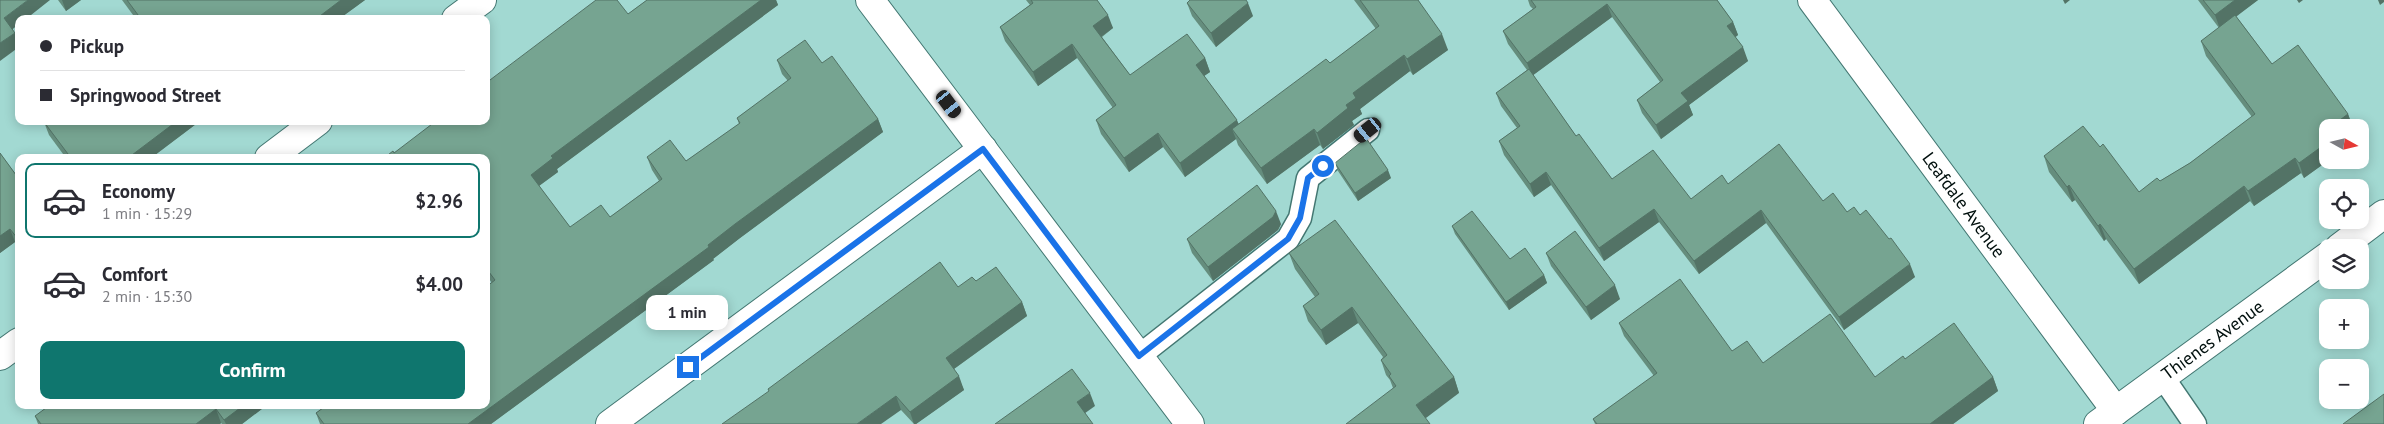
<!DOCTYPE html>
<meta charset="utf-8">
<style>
body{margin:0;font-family:"PT Sans",sans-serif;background:#f7f7f7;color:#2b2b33;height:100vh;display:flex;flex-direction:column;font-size:19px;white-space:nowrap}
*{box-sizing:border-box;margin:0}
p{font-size:16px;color:#7c7c81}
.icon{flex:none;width:28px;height:28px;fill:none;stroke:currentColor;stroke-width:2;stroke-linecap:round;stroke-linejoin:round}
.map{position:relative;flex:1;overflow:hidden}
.panel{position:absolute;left:15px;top:154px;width:475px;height:255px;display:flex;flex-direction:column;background:#fff;border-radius:10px;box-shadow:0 2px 12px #0003}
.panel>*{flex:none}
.banner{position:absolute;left:15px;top:15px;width:475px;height:110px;border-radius:10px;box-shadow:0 2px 12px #0003;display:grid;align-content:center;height:110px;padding:0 25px;background:#fff}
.needle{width:32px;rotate:98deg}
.buttons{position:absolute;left:2319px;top:119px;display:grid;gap:10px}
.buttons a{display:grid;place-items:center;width:50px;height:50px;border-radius:10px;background:#fff;box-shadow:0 2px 12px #0003;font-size:25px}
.end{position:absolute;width:22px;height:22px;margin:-11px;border:6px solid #1a73e8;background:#fff;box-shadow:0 0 0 2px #fff}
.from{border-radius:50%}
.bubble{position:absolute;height:35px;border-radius:10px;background:#fff;box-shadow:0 2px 12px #0003;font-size:16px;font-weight:700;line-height:35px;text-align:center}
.car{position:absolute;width:15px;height:30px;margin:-15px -8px;border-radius:6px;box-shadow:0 0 4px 1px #0007;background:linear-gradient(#222 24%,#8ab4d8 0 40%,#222 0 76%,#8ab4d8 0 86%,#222 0)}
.banner b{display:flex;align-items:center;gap:18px;height:48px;font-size:19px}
.banner b+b{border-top:1px solid #e1e1e2}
.banner i{width:12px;height:12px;background:#2b2b33}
ul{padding:9px 0 0;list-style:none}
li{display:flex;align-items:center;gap:15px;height:75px;margin:0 10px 8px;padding:0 15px;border:2px solid transparent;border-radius:10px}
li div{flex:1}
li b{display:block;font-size:19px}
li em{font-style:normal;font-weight:700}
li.on{border-color:#0f766e}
li>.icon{width:45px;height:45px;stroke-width:1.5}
.primary-button{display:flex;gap:10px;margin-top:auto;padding:10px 25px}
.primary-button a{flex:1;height:58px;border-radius:10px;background:#0f766e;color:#fff;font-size:20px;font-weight:700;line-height:58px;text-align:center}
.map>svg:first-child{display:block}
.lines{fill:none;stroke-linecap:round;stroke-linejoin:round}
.service-casing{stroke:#437772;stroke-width:25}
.minor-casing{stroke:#437772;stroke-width:30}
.service{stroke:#fff;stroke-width:22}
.minor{stroke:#fff;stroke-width:28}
.wall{fill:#658d7d}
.shaded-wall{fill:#537366}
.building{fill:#76a491;stroke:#537366}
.route{stroke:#1a73e8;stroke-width:6}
.labels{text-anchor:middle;stroke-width:5;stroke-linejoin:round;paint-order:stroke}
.street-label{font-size:18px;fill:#000f0d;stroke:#afe6df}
</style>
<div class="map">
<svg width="2384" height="424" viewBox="0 0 2384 424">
<rect width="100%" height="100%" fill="#a2d9d2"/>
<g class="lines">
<g class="service-casing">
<g id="service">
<polyline points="1139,356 1288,239 1300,218 1308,178 1368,130"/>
<polyline points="2162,376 2195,424"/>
</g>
</g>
<g class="minor-casing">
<g id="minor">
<polyline points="870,0 1190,424"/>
<path id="s1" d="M 1812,0 L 2116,411"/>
<polyline points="456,19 482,0"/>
<polyline points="269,158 318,121"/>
<polyline points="2339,248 2384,214"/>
<polyline points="0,356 19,342"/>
<polyline points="610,424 983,149"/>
<path id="s2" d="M 2098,424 L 2328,256"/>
</g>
</g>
<use href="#service" class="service"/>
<use href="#minor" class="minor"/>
</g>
<g class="wall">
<polygon points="58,0 81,0 66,11"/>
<polygon points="122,0 365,0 339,19 136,19"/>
<polygon points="647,0 776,0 778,5 557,169 558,172 539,186 570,227 610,217 659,181 652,170 647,157 686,161 739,124 737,118 788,81 782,74 777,60 822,63 878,119 883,132 740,238 713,259 714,260 491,424 320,424 316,413 492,283 486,275 486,158 394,153 628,14"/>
<polygon points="1026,0 1097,0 1113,28 1102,37 1130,75 1205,58 1210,72 1204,76 1239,124 1330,63 1376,29 1354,0 1418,0 1448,50 1413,75 1410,71 1360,109 1362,114 1352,121 1354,125 1323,149 1320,145 1267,184 1238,145 1236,139 1185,177 1163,147 1129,172 1101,134 1096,120 1113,108 1077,58 1038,86 1005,41 1000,27 1030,5"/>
<polygon points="1528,0 1717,0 1733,22 1738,35 1735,37 1748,61 1689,105 1693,115 1661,139 1642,113 1637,100 1660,82 1612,17 1533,75 1576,136 1612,179 1691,199 1728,184 1823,201 1847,212 1860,215 1915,277 1844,330 1766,223 1699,274 1659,222 1604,261 1551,185 1534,197 1504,155 1499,141 1517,128 1501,106 1496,93 1527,70 1508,44 1503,31 1533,9 1530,6"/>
<polygon points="2198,0 2258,0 2236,16 2272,64 2348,114 2353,128 2328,128 2328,160 2329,160 2304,178 2301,173 2254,206 2250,201 2139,284 2106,239 2104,241 2075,200 2072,202 2049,172 2044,156 2100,147 2139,192 2160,181 2190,163 2252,117 2206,56 2201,41 2219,28"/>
<polygon points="1187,3 1253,16 1216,47 1192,16"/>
<polygon points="200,121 151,158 66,158 49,135 44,122"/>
<polygon points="0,153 19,179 19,248 15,242 0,253"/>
<polygon points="1335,163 1391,178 1358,201 1338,171"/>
<polygon points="1281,224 1278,230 1213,281 1192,253 1187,239"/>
<polygon points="1452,226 1510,259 1544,275 1547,283 1509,310 1455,234"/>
<polygon points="1289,253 1454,377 1459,393 1393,388 1390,380 1386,375 1381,360 1383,357 1358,323 1326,345 1308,321 1303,306 1315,297 1295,269"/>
<polygon points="1546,253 1620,299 1591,320 1551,266"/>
<polygon points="976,281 1022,302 1027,316 954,369 964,390 916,424 914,424 901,410 769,391 768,389 958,287"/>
<polygon points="1619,323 1732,351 1763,363 1875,377 1993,377 1998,391 1953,424 1595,424 1593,419 1654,376 1624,336"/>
<polygon points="267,405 242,424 222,424 221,423 220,424 38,424 35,416"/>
</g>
<g class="shaded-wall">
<polygon points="28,0 50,0 26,19 19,19 19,24 9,32 4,18"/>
<polygon points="62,0 81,0 66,11"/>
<polygon points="341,0 365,0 339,19 316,19"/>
<polygon points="761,0 776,0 778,5 557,169 558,172 536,188 531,175 551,156"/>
<polygon points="2063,0 2070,0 2065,4"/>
<polygon points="2235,0 2258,0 2220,29 2215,15"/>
<polygon points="2297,0 2303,0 2299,3"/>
<polygon points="2378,0 2384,0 2384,2 2380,5"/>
<polygon points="1248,3 1253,16 1216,47 1211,33"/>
<polygon points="1607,4 1612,17 1532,76 1527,63"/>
<polygon points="1108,15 1113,28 1098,39 1093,26"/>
<polygon points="1733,22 1738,35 1732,40 1727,26"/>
<polygon points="15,33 19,43 19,47 0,61 0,43"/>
<polygon points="1442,34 1448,50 1413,75 1407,59"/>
<polygon points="1072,44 1077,58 1038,86 1033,72"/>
<polygon points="1743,47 1748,61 1689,105 1693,115 1661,139 1656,125 1681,93"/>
<polygon points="1404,55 1410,71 1360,109 1362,114 1352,121 1354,125 1323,149 1317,133 1346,105 1353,93"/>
<polygon points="1205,58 1210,72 1201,78 1196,65"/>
<polygon points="2348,114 2353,128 2329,128"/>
<polygon points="878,119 883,132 740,238 713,259 714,260 491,424 468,424 708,245 735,224"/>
<polygon points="1237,120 1242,134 1232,129 1236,139 1185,177 1180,163"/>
<polygon points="177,121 200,121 151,158 128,158"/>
<polygon points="1314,129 1320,145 1267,184 1261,168"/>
<polygon points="1158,133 1163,147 1129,172 1124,158"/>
<polygon points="2328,142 2328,160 2329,160 2304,178 2299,163"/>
<polygon points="2295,158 2301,173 2254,206 2248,191"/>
<polygon points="1388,170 1391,178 1358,201 1355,193"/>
<polygon points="1546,172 1551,185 1534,197 1530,184"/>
<polygon points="2069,185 2075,200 2072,202 2067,187"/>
<polygon points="2244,186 2250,201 2139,284 2134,269"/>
<polygon points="1654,209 1659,222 1604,261 1599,248"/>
<polygon points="1761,210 1766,223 1699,274 1694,261"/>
<polygon points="1276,211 1281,224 1278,230 1213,281 1208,267"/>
<polygon points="2100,224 2106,239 2104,241 2098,226"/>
<polygon points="10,229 15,242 0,253 0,236"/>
<polygon points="1910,264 1915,277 1844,330 1839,317"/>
<polygon points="1544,275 1547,283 1509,310 1506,302"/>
<polygon points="1615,285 1620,299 1591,320 1586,307"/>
<polygon points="1022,302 1027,316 951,371 946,358"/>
<polygon points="1352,307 1358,323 1326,345 1321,330"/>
<polygon points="959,376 964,390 916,424 914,424 910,412"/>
<polygon points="1454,377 1459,393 1422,421 1416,405"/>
<polygon points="1993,377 1998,391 1953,424 1930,424"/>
<polygon points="1090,393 1095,406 1081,416 1077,402"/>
<polygon points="896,396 901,410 881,424 857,424"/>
<polygon points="244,405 267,405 242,424 226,424 224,420"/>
<polygon points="216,409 221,423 220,424 196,424"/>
</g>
<g class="building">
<polygon points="0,0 28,0 4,18 15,33 0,43"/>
<polygon points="127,0 341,0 316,19 141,19"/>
<polygon points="596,0 617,0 628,14 647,0 761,0 551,156 553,158 531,175 570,227 601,205 610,217 662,179 647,157 670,140 686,161 740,123 737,118 791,78 777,60 805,40 822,63 832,56 878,119 735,224 708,245 709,247 468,424 324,424 316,413 327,405 486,405 486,287 495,280 486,268 486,158 384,158 393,151 394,153 436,121 486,121 486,83"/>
<polygon points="1031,0 1097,0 1108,15 1093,26 1130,75 1187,34 1205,58 1196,65 1237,120 1180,163 1158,133 1124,158 1096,120 1116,105 1072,44 1033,72 1000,27 1033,3"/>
<polygon points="1190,0 1246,0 1248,3 1211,33 1187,3"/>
<polygon points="1360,0 1418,0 1442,34 1407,59 1404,55 1353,93 1356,98 1346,105 1348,108 1317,133 1314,129 1261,168 1232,129 1326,59 1330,63 1379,26"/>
<polygon points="1531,0 1717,0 1733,22 1727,26 1743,47 1681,93 1688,101 1656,125 1637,100 1663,80 1607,4 1527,63 1503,31 1536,7"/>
<polygon points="2203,0 2235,0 2215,15"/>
<polygon points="2235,15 2272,64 2298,45 2348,114 2329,128 2328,128 2326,130 2328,132 2328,142 2299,163 2295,158 2248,191 2244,186 2134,269 2100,224 2098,226 2069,185 2067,187 2044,156 2083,126 2100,147 2103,144 2139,192 2157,178 2160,181 2190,163 2255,114 2201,41"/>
<polygon points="1529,69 1576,136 1579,134 1612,179 1653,150 1691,199 1722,175 1728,184 1779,144 1823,201 1833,193 1847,212 1854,207 1860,215 1866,210 1889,239 1891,238 1910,264 1839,317 1761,210 1694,261 1654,209 1599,248 1546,172 1530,184 1499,141 1520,126 1496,93"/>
<polygon points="45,121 177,121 128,158 71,158 44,122"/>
<polygon points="1366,138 1388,170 1355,193 1335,163"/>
<polygon points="0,153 19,179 19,238 18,239 10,229 0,236"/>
<polygon points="1257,185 1276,211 1273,217 1208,267 1187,239"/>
<polygon points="1472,211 1510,259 1525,248 1544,275 1506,302 1452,226"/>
<polygon points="1335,220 1454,377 1416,405 1430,424 1346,424 1396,386 1389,376 1391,374 1381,360 1387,355 1352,307 1321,330 1303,306 1319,294 1289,253"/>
<polygon points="1575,231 1615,285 1586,307 1546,253"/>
<polygon points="940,262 958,287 972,277 976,281 996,267 1022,302 946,358 959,376 910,412 896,396 857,424 722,424 769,391 768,389"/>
<polygon points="1680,279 1732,351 1747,341 1763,363 1830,314 1875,377 1903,356 1905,359 1954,323 1993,377 1930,424 1597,424 1593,419 1657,373 1619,323"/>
<polygon points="1072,369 1090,393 1077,402 1093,424 995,424"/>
<polygon points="2384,394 2384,424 2343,424"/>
<polygon points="50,405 244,405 224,420 216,409 196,424 41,424 35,416"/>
</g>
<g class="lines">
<polyline class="route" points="688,367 983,149 1139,356 1288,239 1300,218 1308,178 1323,166"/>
</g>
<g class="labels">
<g class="street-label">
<text dy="6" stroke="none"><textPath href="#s1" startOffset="255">Leafdale Avenue</textPath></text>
<text dy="6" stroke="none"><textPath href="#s2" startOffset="142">Thienes Avenue</textPath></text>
</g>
</g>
</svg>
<div class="buttons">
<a><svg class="needle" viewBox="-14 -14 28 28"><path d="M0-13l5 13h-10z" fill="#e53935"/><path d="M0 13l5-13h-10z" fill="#7c7c81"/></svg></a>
<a><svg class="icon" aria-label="locate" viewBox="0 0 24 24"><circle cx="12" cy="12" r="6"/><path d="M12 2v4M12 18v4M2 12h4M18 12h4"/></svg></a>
<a><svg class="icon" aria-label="layers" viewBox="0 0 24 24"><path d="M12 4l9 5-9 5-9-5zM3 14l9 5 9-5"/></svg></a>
<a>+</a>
<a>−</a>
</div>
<i class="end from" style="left:1323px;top:166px"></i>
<i class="end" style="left:688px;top:367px"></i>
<div class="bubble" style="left:646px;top:295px;width:82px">1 min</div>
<i class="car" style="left:949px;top:104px;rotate:143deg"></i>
<i class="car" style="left:1368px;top:130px;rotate:231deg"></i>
<div class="banner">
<b><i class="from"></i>Pickup</b>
<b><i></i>Springwood Street</b>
</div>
<section class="panel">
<ul>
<li class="on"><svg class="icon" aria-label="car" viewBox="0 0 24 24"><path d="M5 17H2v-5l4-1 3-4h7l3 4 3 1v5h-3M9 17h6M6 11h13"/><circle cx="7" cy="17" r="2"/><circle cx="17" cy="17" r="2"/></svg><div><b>Economy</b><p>1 min · 15:29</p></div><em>$2.96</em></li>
<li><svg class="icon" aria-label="car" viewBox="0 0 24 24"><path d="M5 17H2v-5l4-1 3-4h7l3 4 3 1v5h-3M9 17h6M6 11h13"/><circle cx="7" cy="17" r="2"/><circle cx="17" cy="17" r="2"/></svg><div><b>Comfort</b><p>2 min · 15:30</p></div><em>$4.00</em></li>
</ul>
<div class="primary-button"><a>Confirm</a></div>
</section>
</div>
